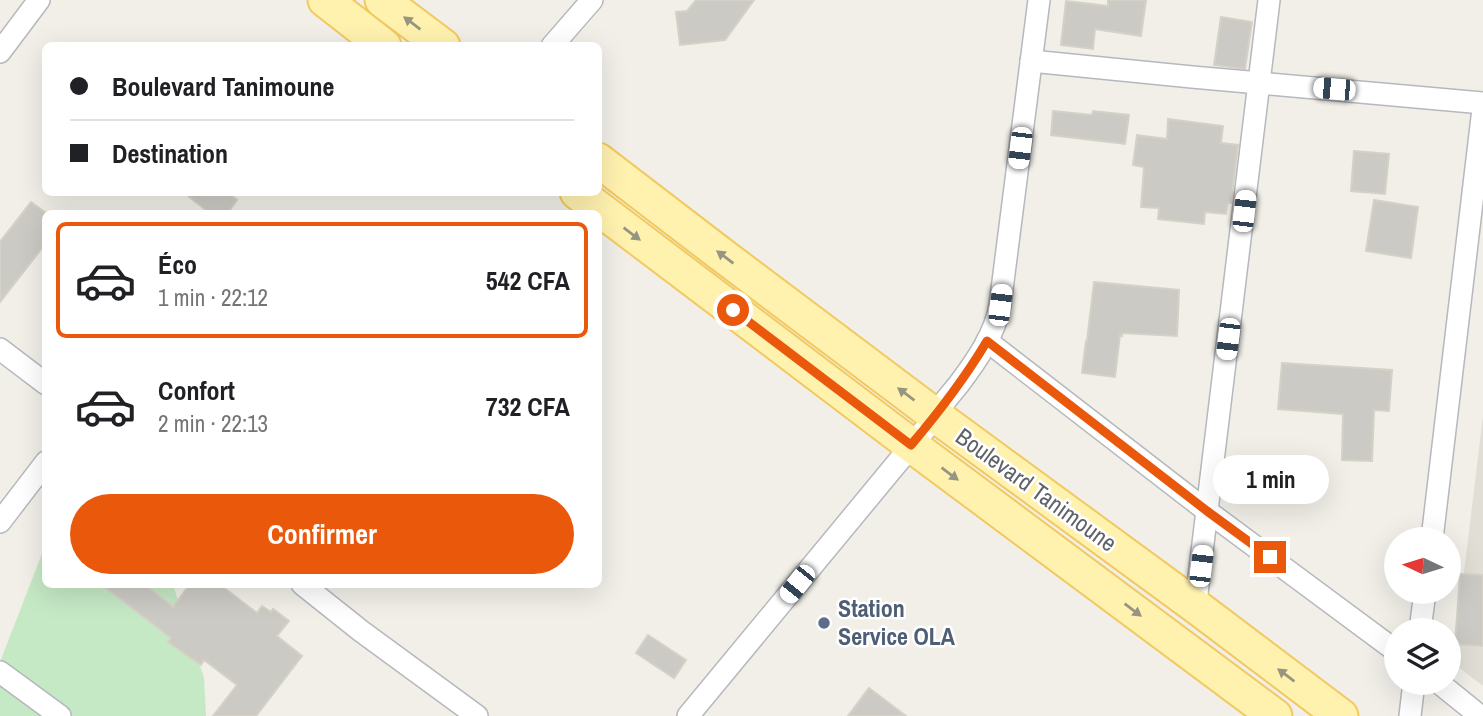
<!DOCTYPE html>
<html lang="fr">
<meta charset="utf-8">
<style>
body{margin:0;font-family:"Archivo Narrow",sans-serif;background:#f2f2f2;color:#202124;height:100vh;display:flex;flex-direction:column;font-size:26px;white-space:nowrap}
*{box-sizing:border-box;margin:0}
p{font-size:23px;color:#757577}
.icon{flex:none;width:38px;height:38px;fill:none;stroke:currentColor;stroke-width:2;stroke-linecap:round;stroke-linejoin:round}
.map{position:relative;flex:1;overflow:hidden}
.details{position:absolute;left:42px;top:210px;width:560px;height:378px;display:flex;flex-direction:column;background:#fff;border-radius:10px;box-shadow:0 7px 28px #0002}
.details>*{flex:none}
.guide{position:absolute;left:42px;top:42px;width:560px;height:154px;border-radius:10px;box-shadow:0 7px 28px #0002;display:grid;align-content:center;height:154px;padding:0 28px;background:#fff}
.needle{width:46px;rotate:274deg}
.buttons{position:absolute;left:1384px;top:527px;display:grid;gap:14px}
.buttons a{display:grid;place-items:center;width:77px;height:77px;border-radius:50%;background:#fff;box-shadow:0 7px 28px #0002;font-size:35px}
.end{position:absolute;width:32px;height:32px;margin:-16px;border:9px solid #ea580c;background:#fff;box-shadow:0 0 0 4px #fff}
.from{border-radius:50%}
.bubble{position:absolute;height:49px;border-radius:24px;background:#fff;box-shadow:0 7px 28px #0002;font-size:23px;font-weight:700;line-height:49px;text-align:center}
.car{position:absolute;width:21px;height:42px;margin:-21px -10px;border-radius:9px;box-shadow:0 0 5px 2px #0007;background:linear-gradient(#fff 24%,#345 0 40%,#fff 0 76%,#345 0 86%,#fff 0)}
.guide b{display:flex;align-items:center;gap:24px;height:66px;font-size:26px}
.guide b+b{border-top:2px solid #e0e0e0}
.guide i{width:18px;height:18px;background:#202124}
ul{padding:12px 0 0;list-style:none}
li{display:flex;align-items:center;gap:21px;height:116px;margin:0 14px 10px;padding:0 14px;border:4px solid transparent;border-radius:10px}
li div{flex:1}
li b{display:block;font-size:26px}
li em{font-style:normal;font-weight:700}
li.selected{border-color:#ea580c}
li>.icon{width:63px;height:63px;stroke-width:1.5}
.button{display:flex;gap:14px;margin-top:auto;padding:14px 28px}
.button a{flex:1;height:80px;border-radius:42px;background:#ea580c;color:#fff;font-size:28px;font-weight:700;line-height:80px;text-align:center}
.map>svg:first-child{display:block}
.education{fill:#e1ded6}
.green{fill:#c5e8c5}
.building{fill:#cccac5;stroke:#d6d1c6;stroke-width:2}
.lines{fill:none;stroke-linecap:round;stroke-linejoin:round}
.street-casing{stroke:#b5b8bc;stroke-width:24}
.primary-casing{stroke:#f2c960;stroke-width:37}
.street{stroke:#fff;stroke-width:21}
.primary{stroke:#fff2af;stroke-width:33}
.oneway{fill:#979581}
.route{stroke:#ea580c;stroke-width:9}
.service-dot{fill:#5c6f8a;stroke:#fff;stroke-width:2.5}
.labels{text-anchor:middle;stroke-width:5;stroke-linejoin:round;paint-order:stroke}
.street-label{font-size:24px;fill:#5f6368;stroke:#fff}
.service-label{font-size:24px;font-weight:bold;fill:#4e5e75;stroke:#fff;text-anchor:start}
</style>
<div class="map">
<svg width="1483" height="716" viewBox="0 0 1483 716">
<rect width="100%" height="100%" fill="#f1efe8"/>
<polygon class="education" points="1483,416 1483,686 1453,663"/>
<polygon class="green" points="45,546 46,584 173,585 204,678 206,716 0,716 0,662"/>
<g class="building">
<polygon points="696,0 754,0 725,40 680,45 676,12 687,11"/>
<polygon points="1108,0 1146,0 1141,36 1095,29 1093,49 1061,45 1066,1 1108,6"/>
<polygon points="1221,17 1252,22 1245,69 1214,65"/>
<polygon points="1053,111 1092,115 1093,111 1129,115 1125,144 1051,135"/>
<polygon points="1168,119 1223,126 1221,143 1238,145 1231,203 1228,203 1226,214 1205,212 1204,224 1158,219 1159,208 1141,207 1144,167 1133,165 1137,135 1167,139"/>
<polygon points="1354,151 1389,154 1385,194 1351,191"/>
<polygon points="183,192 227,192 237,200 227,214 211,214"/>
<polygon points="1374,200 1418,207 1411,258 1366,251"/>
<polygon points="31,202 46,213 46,243 0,302 0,242"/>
<polygon points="1094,282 1179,290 1177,336 1122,333 1122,336 1120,335 1115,377 1082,373 1086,341 1087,341"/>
<polygon points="1282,363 1392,370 1389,411 1374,410 1372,461 1342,460 1343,414 1278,409"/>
<polygon points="1460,574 1483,575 1483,646 1455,644"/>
<polygon points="101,584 144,584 173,607 190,584 219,584 257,613 262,606 271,612 273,609 289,621 277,636 302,656 256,716 213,716 237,685 204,660 201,665 168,642 171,638"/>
<polygon points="648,635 686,660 674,678 636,653"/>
<polygon points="869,688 906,716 848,716"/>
</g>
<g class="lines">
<g class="street-casing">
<g id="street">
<polyline points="552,46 592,0"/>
<polyline points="0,52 39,0"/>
<polyline points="1031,61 1192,77 1483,103"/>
<polyline points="987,341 1207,511 1396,651"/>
<polyline points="0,349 46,384"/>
<polyline points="0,522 46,462"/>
<polyline points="1432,539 1483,109"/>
<polyline points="302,584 361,631 477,716"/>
<polyline points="1198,608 1197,593 1269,0"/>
<polyline points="1420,630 1425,592"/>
<polyline points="0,672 60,716"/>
<polyline points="1438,682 1480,716"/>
<path d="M 688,716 L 936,416 C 941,404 951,394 959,384 C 977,360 995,334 1000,305 L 1039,0"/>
<polyline points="1410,716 1414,682"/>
</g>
</g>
<g class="primary-casing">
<g id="primary">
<polyline points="325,0 384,46"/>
<polyline points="382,0 443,46"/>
<polyline points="598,160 722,255 936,416 1198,608 1341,716"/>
<polyline points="577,192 911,445 1275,716"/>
</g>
</g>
<use href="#street" class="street"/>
<use href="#primary" class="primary"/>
</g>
<defs><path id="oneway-solid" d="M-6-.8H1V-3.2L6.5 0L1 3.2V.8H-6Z" transform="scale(1.75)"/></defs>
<g class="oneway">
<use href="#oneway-solid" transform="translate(412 23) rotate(-143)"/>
<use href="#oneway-solid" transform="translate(632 234) rotate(37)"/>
<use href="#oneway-solid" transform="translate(725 257) rotate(-143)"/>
<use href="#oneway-solid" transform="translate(906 394) rotate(-143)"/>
<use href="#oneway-solid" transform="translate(950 474) rotate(37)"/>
<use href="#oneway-solid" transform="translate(1133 610) rotate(37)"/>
<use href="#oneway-solid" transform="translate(1286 675) rotate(-143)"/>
</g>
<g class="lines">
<path class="route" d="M 733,310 L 911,445 C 939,412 965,378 987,341 L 1207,511 L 1270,557"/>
</g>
<circle class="service-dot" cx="824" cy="623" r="7"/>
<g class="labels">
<g class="street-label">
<text transform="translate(1036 490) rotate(36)" y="8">Boulevard Tanimoune</text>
</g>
<g class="service-label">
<text x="838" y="617">Station<tspan x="838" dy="28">Service OLA</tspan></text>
</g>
</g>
</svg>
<div class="buttons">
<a><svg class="needle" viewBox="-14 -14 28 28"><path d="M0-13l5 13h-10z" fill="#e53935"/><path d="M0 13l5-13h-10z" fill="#757577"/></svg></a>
<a><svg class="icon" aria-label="layers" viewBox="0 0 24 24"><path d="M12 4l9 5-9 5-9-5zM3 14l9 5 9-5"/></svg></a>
</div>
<i class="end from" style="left:733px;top:310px"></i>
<i class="end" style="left:1270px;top:557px"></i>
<div class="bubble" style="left:1213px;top:455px;width:116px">1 min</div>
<i class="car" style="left:1334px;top:89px;rotate:275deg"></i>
<i class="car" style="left:1020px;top:148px;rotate:187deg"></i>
<i class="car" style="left:1244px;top:211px;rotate:7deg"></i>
<i class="car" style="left:1000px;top:305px;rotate:7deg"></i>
<i class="car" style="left:1228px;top:339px;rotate:187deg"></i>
<i class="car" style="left:1201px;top:566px;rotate:7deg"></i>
<i class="car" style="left:797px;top:584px;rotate:219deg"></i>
<div class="guide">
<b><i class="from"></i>Boulevard Tanimoune</b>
<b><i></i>Destination</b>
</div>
<section class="details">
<ul>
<li class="selected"><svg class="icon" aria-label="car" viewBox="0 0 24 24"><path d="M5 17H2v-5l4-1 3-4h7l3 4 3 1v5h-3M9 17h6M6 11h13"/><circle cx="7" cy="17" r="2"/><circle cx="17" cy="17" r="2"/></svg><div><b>Éco</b><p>1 min · 22:12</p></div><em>542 CFA</em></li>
<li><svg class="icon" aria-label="car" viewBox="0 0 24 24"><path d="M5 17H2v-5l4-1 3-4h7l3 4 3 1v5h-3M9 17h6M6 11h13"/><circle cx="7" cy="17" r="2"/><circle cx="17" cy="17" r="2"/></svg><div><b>Confort</b><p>2 min · 22:13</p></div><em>732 CFA</em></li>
</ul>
<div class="button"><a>Confirmer</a></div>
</section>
</div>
